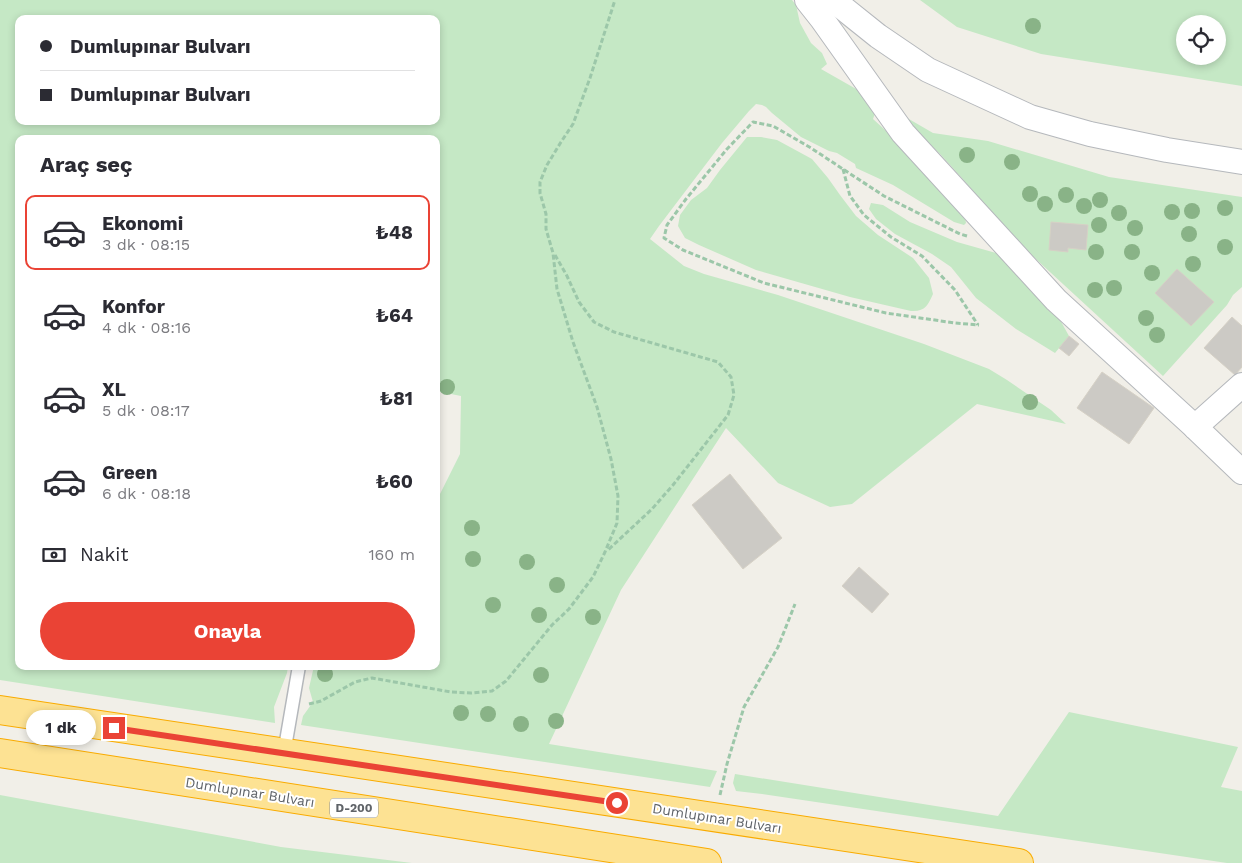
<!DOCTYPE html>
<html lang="tr">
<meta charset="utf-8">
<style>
body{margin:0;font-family:"Work Sans",sans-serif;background:#f7f7f7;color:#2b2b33;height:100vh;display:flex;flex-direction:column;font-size:19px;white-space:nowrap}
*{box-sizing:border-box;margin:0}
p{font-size:16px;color:#7c7c81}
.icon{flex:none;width:28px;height:28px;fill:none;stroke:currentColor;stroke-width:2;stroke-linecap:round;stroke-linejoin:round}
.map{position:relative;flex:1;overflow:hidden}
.panel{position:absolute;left:15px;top:135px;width:425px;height:535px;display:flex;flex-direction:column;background:#fff;border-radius:10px;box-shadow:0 2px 8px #0003}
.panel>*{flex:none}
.top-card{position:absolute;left:15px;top:15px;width:425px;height:110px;border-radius:10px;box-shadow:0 2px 8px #0003;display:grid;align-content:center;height:110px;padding:0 25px;background:#fff}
.fabs{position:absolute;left:1176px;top:15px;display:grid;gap:10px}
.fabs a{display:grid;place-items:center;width:50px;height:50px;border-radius:50%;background:#fff;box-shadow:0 2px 8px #0003;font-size:25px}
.end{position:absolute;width:22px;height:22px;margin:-11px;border:6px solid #ea4335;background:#fff;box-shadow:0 0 0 2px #fff}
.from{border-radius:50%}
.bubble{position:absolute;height:35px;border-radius:18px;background:#fff;box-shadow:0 2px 8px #0003;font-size:16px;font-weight:700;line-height:35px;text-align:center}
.top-card b{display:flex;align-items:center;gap:18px;height:48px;font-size:19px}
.top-card b+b{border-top:1px solid #e1e1e2}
.top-card i{width:12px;height:12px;background:#2b2b33}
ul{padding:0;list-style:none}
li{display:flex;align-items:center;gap:15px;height:75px;margin:0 10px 8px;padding:0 15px;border:2px solid transparent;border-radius:10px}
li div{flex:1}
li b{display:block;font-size:19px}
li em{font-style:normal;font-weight:700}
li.on{border-color:#ea4335}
li>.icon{width:45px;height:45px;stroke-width:1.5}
h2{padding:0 25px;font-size:22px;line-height:60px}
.pay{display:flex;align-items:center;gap:12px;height:55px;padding:0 25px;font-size:19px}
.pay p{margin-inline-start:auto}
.primary-button{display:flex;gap:10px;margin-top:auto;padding:10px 25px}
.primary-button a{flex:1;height:58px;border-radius:30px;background:#ea4335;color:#fff;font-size:20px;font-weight:700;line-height:58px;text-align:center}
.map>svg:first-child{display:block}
.green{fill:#c5e8c5;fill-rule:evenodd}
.building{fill:#cccac5;stroke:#d6d1c6}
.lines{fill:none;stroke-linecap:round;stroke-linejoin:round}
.lane-casing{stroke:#b5b8bc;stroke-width:15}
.street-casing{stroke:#b5b8bc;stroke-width:26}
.highway-casing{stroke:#f9ab00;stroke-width:30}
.path{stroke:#9cc7a9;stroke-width:3;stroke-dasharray:5 2.5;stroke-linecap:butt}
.lane{stroke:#fff;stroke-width:12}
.street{stroke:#fff;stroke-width:24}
.highway{stroke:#fde293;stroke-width:28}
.tree{fill:#89b387}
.route{stroke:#ea4335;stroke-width:6}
.labels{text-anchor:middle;stroke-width:4;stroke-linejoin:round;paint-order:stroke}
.shield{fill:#fff;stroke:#8f9295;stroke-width:1}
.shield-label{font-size:12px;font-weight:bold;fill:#5f6368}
.street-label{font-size:14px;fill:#5f6368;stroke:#fff}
</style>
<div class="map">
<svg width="1242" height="863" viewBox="0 0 1242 863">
<rect width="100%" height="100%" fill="#f1efe8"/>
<g class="green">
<path d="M 0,0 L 792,0 L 796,5 L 800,23 L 811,43 L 822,53 L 827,64 L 821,69 L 879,102 L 873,119 L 906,149 L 965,217 L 966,223 L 964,225 L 954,222 L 893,185 L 856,168 L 855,164 L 837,153 L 829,151 L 801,137 L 772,113 L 766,107 L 762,105 L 756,104 L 749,111 L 722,143 L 659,226 L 650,239 L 684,266 L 704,274 L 778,295 L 924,344 L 989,369 L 1007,380 L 1051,410 L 1066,424 L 977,404 L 852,504 L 830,507 L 778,483 L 726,428 L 621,590 L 549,744 L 717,771 L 710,787 L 301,725 L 303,716 L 313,702 L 309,688 L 314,666 L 344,666 L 353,668 L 355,666 L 436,666 L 436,502 L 460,454 L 461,396 L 436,391 L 436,139 L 19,139 L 19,666 L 288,666 L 287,673 L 274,707 L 275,723 L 0,680 ZM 19,19 L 436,19 L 436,121 L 19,121 Z"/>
<path d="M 920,0 L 1242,0 L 1242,86 L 1041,54 L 957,27 ZM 1185,24 L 1218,24 L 1218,56 L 1185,56 Z"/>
<path d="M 902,115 L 933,133 L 988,141 L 1109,177 L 1242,197 L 1242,287 L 1233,295 L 1227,305 L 1163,376 L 1026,250 C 996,219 969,185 940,154 C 927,141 913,129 902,115 Z"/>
<path d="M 747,137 L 761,137 L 777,140 L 812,159 L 828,178 L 840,195 L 856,216 L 878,235 L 913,258 L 929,278 L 933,294 C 928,305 925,312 911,311 L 850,297 L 756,270 L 699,245 L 685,238 L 678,226 L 680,215 L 691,200 L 707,188 L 720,170 Z"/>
<polygon points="871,203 883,205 910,222 957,242 996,253 1018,271 1059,318 1069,336 1055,353 1016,329 976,298 951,267 932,254 895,234 876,219 869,209"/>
<polygon points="1069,712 1238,747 1221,787 1242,791 1242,863 1227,863 762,794 736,791 733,783 735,774 998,816"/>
<polygon points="0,795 281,847 412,863 0,863"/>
</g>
<g class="building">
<polygon points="1051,222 1088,225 1086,250 1068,248 1068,252 1049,250"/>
<polygon points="1177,269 1214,302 1191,326 1155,293"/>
<polygon points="1232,317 1242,326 1242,367 1235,375 1204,348"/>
<polygon points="1069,336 1079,344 1069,356 1059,348"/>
<polygon points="1102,372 1154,408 1129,444 1077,408"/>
<polygon points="730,474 782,538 743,569 692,505"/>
<polygon points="859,567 889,594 872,613 842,586"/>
</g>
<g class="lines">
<g class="lane-casing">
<polyline id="lane" points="284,753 299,666"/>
</g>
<g class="street-casing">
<g id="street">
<polyline points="807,0 822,19 903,133 1056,300 1195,427 1242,472"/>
<polyline points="833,0 878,36 928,70 1030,117 1090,134 1167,150 1242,162"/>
<polyline points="1195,427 1242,385"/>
</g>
</g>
<g class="highway-casing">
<g id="highway">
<polyline points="0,710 1019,863"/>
<polyline points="0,753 707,863"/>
</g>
</g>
<g class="path">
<polyline points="843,169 850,196 864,215 891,237 922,256 955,290 978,325"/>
<polyline points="967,236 960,234 884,196 811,148 773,126 753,122 727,149 686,199 667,225 664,238 683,250 764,283 886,313 955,323 979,325"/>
<polyline points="555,255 567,276 579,302 594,322 614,332 718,362 731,377 734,395 728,415 673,485 652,509 608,550"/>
<polyline points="309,704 321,701 355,682 372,678 451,692 471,693 492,691 506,681 552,625 569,609 593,577 605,552 617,523 618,496 611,459 597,407 573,342 557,289 553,253 546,229 546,214 540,193 540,182 547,165 561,142 573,124 590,78 615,0"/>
<polyline points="720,795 727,764 744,707 778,647 795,604"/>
</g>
<use href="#lane" class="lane"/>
<use href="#street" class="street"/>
<use href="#highway" class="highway"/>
</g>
<g class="tree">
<circle cx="1033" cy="26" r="8"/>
<circle cx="967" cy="155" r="8"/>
<circle cx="1012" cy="162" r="8"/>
<circle cx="1030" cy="194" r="8"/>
<circle cx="1066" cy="195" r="8"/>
<circle cx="1100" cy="200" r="8"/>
<circle cx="1045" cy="204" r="8"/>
<circle cx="1084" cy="206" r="8"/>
<circle cx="1225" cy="208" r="8"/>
<circle cx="1192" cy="211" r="8"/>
<circle cx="1172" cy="212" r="8"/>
<circle cx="1119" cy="213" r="8"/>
<circle cx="1099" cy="225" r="8"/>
<circle cx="1135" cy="228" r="8"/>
<circle cx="1189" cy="234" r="8"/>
<circle cx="1225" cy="247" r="8"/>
<circle cx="1096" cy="252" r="8"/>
<circle cx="1132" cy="252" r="8"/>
<circle cx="1193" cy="264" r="8"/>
<circle cx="1152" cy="273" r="8"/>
<circle cx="1114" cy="288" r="8"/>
<circle cx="1095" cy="290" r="8"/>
<circle cx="1146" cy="318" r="8"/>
<circle cx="1157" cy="335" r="8"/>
<circle cx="447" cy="387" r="8"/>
<circle cx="1030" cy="402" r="8"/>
<circle cx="472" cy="528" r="8"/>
<circle cx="473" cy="559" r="8"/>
<circle cx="527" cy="562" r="8"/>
<circle cx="557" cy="585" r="8"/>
<circle cx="493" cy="605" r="8"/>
<circle cx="539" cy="615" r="8"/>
<circle cx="593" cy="617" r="8"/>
<circle cx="325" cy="674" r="8"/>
<circle cx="541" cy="675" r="8"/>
<circle cx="461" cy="713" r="8"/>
<circle cx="488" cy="714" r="8"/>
<circle cx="556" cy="721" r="8"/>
<circle cx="521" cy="724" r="8"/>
</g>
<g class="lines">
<polyline class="route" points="114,728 617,803"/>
</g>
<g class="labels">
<rect class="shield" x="330" y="798.5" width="48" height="19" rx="4"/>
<g class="shield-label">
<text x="354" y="812">D-200</text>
</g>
<g class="street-label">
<text transform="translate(250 792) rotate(9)" y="5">Dumlupınar Bulvarı</text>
<text transform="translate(717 818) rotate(9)" y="5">Dumlupınar Bulvarı</text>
</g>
</g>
</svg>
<div class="fabs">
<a><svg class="icon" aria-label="locate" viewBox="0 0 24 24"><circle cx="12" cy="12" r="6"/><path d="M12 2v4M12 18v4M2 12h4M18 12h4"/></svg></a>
</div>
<i class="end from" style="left:617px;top:803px"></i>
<i class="end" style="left:114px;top:728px"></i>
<div class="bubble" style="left:26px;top:710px;width:70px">1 dk</div>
<div class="top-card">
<b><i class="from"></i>Dumlupınar Bulvarı</b>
<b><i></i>Dumlupınar Bulvarı</b>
</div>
<section class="panel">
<h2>Araç seç</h2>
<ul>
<li class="on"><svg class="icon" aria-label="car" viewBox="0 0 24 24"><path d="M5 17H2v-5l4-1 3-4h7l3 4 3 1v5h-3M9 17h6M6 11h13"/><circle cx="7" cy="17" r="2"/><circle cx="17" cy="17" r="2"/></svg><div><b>Ekonomi</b><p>3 dk · 08:15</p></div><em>₺48</em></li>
<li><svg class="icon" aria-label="car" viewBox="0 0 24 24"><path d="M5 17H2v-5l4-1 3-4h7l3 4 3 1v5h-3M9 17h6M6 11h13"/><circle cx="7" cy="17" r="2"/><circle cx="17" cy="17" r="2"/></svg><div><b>Konfor</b><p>4 dk · 08:16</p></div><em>₺64</em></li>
<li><svg class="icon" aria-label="car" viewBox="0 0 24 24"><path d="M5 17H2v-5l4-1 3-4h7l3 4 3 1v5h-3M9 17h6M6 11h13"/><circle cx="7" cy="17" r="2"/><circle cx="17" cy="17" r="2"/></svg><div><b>XL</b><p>5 dk · 08:17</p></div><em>₺81</em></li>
<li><svg class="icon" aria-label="car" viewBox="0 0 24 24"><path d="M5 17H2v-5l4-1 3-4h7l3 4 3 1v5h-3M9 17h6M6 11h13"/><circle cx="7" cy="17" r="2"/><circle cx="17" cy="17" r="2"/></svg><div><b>Green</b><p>6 dk · 08:18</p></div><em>₺60</em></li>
</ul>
<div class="pay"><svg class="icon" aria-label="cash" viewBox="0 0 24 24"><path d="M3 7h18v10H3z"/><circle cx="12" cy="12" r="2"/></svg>Nakit<p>160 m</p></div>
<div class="primary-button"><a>Onayla</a></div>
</section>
</div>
